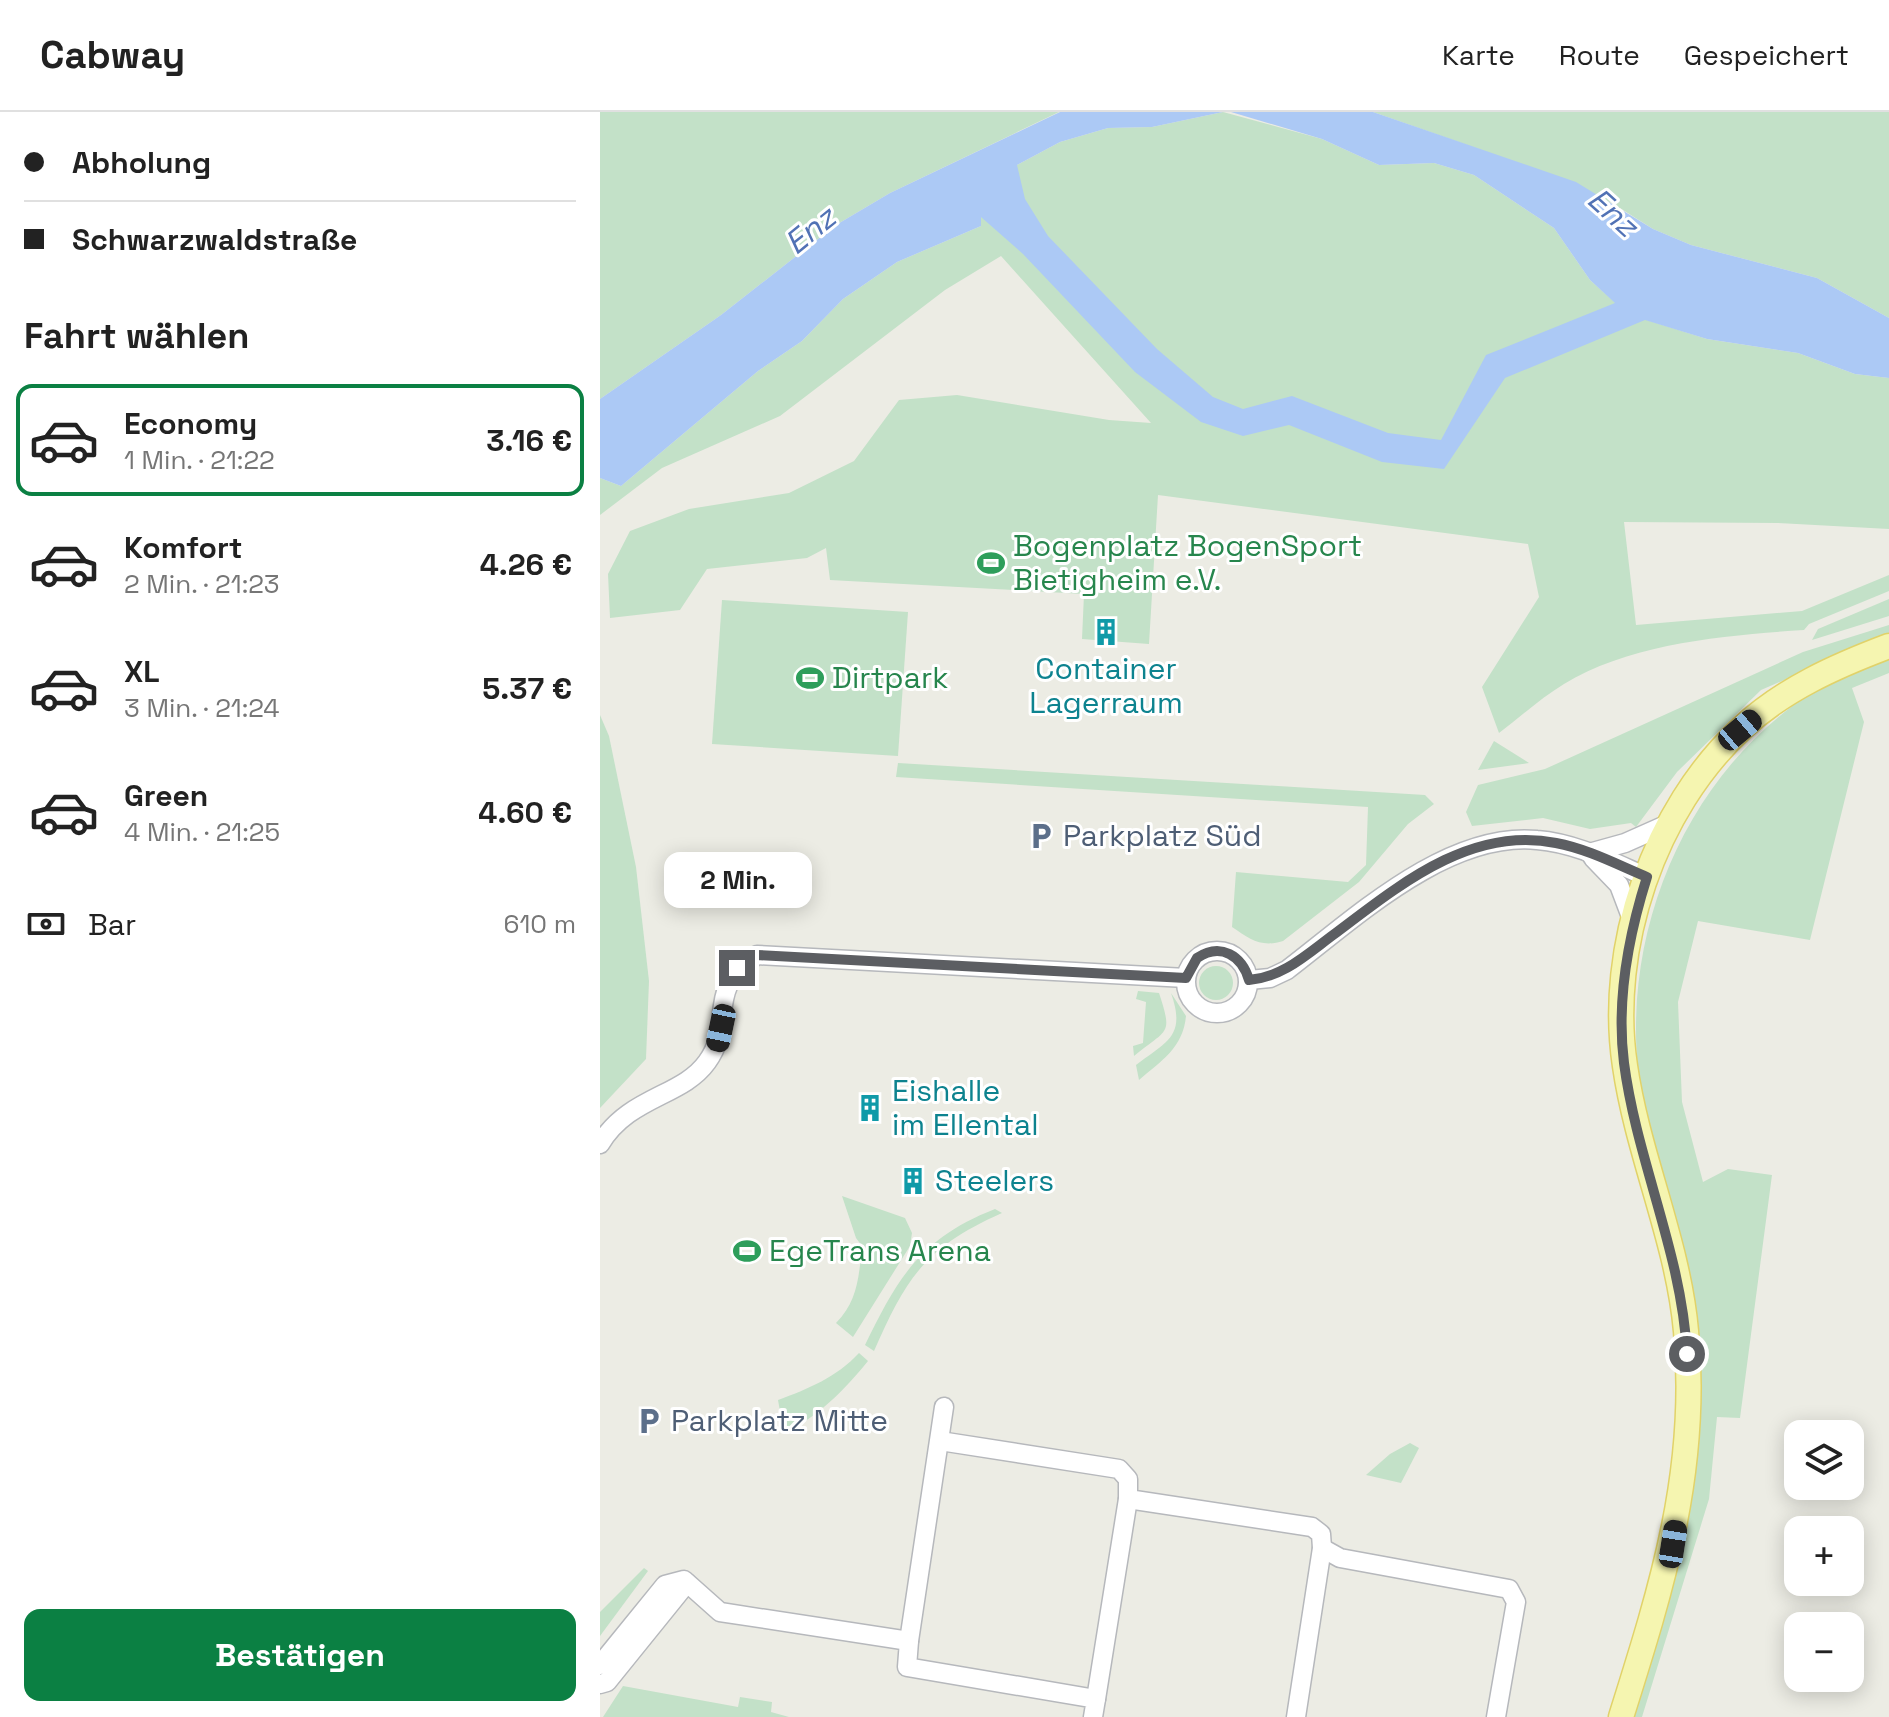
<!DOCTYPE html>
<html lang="de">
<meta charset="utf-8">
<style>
body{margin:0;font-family:"Space Grotesk",sans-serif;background:#f2f2f2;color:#222;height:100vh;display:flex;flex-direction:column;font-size:30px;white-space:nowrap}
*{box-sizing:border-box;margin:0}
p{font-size:26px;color:#767676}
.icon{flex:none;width:44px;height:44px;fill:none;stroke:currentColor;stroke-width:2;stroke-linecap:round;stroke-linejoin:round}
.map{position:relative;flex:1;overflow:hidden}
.panel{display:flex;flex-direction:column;background:#fff;width:600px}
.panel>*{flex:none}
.top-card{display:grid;align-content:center;height:176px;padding:0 24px;background:#fff}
.controls{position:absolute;left:1184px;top:1308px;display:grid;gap:16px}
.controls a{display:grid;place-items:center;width:80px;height:80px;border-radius:16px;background:#fff;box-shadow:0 4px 20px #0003;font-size:40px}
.end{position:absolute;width:36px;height:36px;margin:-18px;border:10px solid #5c5e62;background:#fff;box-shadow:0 0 0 4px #fff}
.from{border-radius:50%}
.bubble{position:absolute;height:56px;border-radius:16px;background:#fff;box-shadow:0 4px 20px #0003;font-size:26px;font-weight:600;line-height:56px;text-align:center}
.car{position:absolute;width:24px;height:48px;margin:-24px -12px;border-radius:10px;box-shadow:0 0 6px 2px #0007;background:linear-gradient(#222 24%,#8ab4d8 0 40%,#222 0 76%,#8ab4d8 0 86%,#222 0)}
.top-card b{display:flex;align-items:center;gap:28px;height:76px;font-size:30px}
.top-card b+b{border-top:2px solid #e0e0e0}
.top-card i{width:20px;height:20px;background:#222}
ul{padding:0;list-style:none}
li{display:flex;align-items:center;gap:24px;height:112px;margin:0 16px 12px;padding:0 8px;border:4px solid transparent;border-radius:16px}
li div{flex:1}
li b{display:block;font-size:30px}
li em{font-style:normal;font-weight:600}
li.current{border-color:#0b8043}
li>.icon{width:72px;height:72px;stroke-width:1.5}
h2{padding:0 24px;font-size:36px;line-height:96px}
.pay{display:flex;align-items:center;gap:20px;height:88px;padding:0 24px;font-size:30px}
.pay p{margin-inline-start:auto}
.primary-button{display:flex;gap:16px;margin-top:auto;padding:16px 24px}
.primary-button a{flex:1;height:92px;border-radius:16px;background:#0b8043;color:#fff;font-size:32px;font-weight:600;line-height:92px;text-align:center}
header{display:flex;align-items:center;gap:48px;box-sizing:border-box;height:112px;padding:0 40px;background:#fff;border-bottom:2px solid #e0e0e0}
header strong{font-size:38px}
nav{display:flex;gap:44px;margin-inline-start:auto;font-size:28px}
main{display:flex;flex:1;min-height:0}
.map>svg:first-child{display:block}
.green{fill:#c3e1c8}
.water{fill:#acc9f5}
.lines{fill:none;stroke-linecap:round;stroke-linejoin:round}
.minor-casing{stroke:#b6b8bc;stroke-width:21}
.major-casing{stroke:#e1d269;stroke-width:27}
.minor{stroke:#fff;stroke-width:18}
.major{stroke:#f5f5b0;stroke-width:24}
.route{stroke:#5c5e62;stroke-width:10}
.labels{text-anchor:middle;stroke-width:6;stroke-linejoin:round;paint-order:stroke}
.leisure-label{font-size:30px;fill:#27864d;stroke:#fff;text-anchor:start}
.culture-label{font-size:30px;fill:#0d838f;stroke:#fff;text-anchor:start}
.service-label{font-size:30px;fill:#4e5e75;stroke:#fff;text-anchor:start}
.water-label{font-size:32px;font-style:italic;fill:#5172b5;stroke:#fff}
</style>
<header>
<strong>Cabway</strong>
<nav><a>Karte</a><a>Route</a><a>Gespeichert</a></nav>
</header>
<main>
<section class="panel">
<div class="top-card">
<b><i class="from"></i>Abholung</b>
<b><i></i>Schwarzwaldstraße</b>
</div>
<h2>Fahrt wählen</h2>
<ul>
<li class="current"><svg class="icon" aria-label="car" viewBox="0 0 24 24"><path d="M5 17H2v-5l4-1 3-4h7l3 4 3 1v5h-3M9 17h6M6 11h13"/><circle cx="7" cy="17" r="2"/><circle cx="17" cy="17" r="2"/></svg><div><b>Economy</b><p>1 Min. · 21:22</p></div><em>3.16 €</em></li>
<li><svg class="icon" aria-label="car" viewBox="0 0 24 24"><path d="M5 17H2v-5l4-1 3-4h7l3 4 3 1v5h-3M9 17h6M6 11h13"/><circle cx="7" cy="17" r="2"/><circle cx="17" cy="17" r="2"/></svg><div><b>Komfort</b><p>2 Min. · 21:23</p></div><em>4.26 €</em></li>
<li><svg class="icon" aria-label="car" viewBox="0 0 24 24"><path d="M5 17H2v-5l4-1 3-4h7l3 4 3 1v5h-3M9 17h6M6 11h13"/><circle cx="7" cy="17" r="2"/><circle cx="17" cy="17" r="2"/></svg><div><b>XL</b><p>3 Min. · 21:24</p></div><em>5.37 €</em></li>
<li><svg class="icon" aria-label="car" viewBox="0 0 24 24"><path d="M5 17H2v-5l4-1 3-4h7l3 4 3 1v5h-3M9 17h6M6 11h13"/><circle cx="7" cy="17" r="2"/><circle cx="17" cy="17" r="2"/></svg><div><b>Green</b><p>4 Min. · 21:25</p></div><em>4.60 €</em></li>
</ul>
<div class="pay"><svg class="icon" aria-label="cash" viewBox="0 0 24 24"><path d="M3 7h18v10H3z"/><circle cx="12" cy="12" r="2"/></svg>Bar<p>610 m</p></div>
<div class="primary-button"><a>Bestätigen</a></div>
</section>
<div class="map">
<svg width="1289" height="1605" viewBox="0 0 1289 1605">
<rect width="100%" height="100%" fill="#ecece4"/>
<g class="green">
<polygon points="0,0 459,0 290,81 236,113 121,203 0,287"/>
<path d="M 623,0 L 722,27 L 779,53 L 834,51 L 874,63 L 954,116 L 990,168 L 1028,202 L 1107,227 L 1198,241 L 1255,262 L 1289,266 L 1289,417 L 1178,411 L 1024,410 L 1036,513 L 1202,499 L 1289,463 L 1289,479 L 1209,512 L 1204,518 C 1128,523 1030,531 964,572 C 941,586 920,605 899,621 L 882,575 L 939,485 L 928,432 L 558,383 L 549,532 L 482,527 L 484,482 L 230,468 L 226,436 L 207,446 L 107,457 L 80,498 L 10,506 L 8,462 L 30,419 L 89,397 L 189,381 L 254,349 L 299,288 L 357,283 L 509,308 L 551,311 L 401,144 L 345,178 L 180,304 L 62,356 L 0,403 L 0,366 L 21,374 L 158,259 L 202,229 L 243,187 L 297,150 L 381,114 L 381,105 L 417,53 L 460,30 L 508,16 L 552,15 Z"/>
<polygon points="773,0 1289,0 1289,206 1217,166 1091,133 1053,117 1012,91 924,53"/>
<polygon points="1289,487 1289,504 1212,528 1218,517"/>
<polygon points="122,488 308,500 298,644 112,632"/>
<polygon points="1289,513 1289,523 1161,578 1077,660 1036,715 1031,711 990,717 943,706 872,714 866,700 878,673 945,657 1203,540"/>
<path d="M 1289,547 L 1289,561 L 1252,576 L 1264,610 L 1210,828 L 1098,809 L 1078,890 L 1082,990 L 1103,1070 L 1128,1057 L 1172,1063 L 1140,1306 L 1117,1305 L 1109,1387 L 1042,1605 L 1031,1605 C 1046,1540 1060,1475 1075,1411 C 1087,1357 1101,1305 1100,1250 C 1099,1163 1062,1081 1044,997 C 1010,831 1086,646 1238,565 C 1253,557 1272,553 1289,547 Z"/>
<polygon points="0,603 9,624 36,755 49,869 46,947 0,996"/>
<polygon points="894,629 929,651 878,658"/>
<path d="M 298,651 L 825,683 L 834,692 L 808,712 L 759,770 L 683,829 C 661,836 650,827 632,815 L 636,760 L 748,770 L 766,753 L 768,695 L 296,665 Z"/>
<circle cx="616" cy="871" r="17"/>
<path d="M 538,879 L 559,881 C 573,924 568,916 534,944 L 533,934 L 543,931 L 546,890 L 536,887 Z"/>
<path d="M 571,881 L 586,904 C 583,936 561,949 539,968 L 536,953 C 568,929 586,924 571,881 Z"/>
<path d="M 242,1084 L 305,1106 L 312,1121 L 310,1134 L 253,1225 L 236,1211 C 258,1189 259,1163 262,1134 L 256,1126 Z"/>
<path d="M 395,1097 L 402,1101 C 326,1135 307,1164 274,1239 L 265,1233 C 298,1165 321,1126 395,1097 Z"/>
<path d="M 259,1241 L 268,1249 C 243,1280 219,1303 184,1322 L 178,1288 C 208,1277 237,1265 259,1241 Z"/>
<polygon points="810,1331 819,1336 801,1371 766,1363 790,1342"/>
<polygon points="44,1456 48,1459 0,1524 0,1500"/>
<polygon points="23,1574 138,1595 140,1585 172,1590 171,1600 189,1605 3,1605"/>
</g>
<polygon class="water" points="460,0 623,0 552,15 508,16 460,30 417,53 425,87 448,124 557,237 613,285 643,297 692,284 788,321 841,328 886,243 1015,191 990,168 954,116 874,63 834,51 779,53 722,27 631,0 773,0 976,70 1053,117 1091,133 1217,166 1289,206 1289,266 1255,262 1198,241 1107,227 1045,208 905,266 844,357 782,350 689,313 643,324 601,310 535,260 423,142 381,105 381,114 297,150 243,187 202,229 158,259 21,374 0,366 0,287 121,203 236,113 290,81"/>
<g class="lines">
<g class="minor-casing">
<g id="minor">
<polyline points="989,741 1025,731 1070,711"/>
<polyline points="993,746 1019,773 1033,810"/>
<circle cx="617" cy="870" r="31"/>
<path d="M 649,868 L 670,866 L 687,858 C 754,807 847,719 937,728 C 976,731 1012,750 1047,765"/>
<path d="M 0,1032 C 29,984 82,985 107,950 C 136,910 103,879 157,843 L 586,866"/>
<polyline points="340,1329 519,1357 528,1367 528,1387 712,1415 721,1422 722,1436 696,1605"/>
<polyline points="722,1436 740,1446 909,1477 916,1490 896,1605"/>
<polyline points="309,1529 344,1295"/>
<polyline points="0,1553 65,1473 84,1468 120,1500 309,1529 307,1555 496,1587 493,1605"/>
<polyline points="0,1572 7,1570 87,1471"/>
<polyline points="496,1587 528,1387"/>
</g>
</g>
<g class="major-casing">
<path id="major" d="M 1021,1605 C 1062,1475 1099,1358 1086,1219 C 1078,1129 1038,1044 1025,954 C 1007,836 1054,697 1142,616 C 1184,577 1236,554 1289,534"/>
</g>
<use href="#minor" class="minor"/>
<use href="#major" class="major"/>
</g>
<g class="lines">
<path class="route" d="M 137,856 L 157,843 L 586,866 L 597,846 C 621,830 642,844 649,868 C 683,865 706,843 733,823 C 797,775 870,713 956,731 C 988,737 1018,753 1047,765 C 1028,825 1016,888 1024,951 C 1037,1050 1082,1142 1087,1242"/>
</g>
<defs>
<g id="stadium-bare" transform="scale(2.16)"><path d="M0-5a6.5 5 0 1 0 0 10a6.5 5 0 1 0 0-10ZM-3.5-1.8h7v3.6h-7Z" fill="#2e9e5b" stroke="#fff" stroke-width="2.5" paint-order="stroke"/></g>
<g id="building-bare" transform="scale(2.16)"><path d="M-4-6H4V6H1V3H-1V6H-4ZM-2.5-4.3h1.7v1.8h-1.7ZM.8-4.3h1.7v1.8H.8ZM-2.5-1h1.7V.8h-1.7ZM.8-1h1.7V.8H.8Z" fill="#0f9aa8" stroke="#fff" stroke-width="2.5" paint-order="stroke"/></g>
<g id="parking-bare" transform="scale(2.16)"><path d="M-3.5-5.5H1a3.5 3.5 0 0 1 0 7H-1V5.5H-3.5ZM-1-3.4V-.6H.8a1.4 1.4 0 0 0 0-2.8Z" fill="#5c6f8a" stroke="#fff" stroke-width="2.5" paint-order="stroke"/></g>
</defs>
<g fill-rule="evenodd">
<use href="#stadium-bare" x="391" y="451"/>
<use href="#building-bare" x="506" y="520"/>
<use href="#stadium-bare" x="210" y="566"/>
<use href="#parking-bare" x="441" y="724"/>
<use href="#building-bare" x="270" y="996"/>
<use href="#building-bare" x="313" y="1069"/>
<use href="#stadium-bare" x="147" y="1139"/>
<use href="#parking-bare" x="49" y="1309"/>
</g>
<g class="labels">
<g class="leisure-label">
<text x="413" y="444">Bogenplatz BogenSport<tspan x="413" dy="34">Bietigheim e.V.</tspan></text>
<text x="232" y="576">Dirtpark</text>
<text x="169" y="1149">EgeTrans Arena</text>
</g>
<g class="culture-label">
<text x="506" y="567" text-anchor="middle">Container<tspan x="506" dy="34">Lagerraum</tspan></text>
<text x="292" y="989">Eishalle<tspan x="292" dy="34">im Ellental</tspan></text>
<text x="335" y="1079">Steelers</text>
</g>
<g class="service-label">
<text x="463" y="734">Parkplatz Süd</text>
<text x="71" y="1319">Parkplatz Mitte</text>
</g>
<g class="water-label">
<text transform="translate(1013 100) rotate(42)" y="11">Enz</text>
<text transform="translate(210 118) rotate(-39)" y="11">Enz</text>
</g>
</g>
</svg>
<div class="controls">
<a><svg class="icon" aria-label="layers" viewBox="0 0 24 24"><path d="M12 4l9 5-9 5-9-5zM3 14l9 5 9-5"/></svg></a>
<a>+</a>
<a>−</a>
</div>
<i class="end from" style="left:1087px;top:1242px"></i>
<i class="end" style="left:137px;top:856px"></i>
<div class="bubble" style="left:64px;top:740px;width:148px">2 Min.</div>
<i class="car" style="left:1140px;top:618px;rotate:50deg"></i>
<i class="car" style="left:121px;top:916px;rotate:192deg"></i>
<i class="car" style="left:1073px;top:1432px;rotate:9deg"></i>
</div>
</main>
